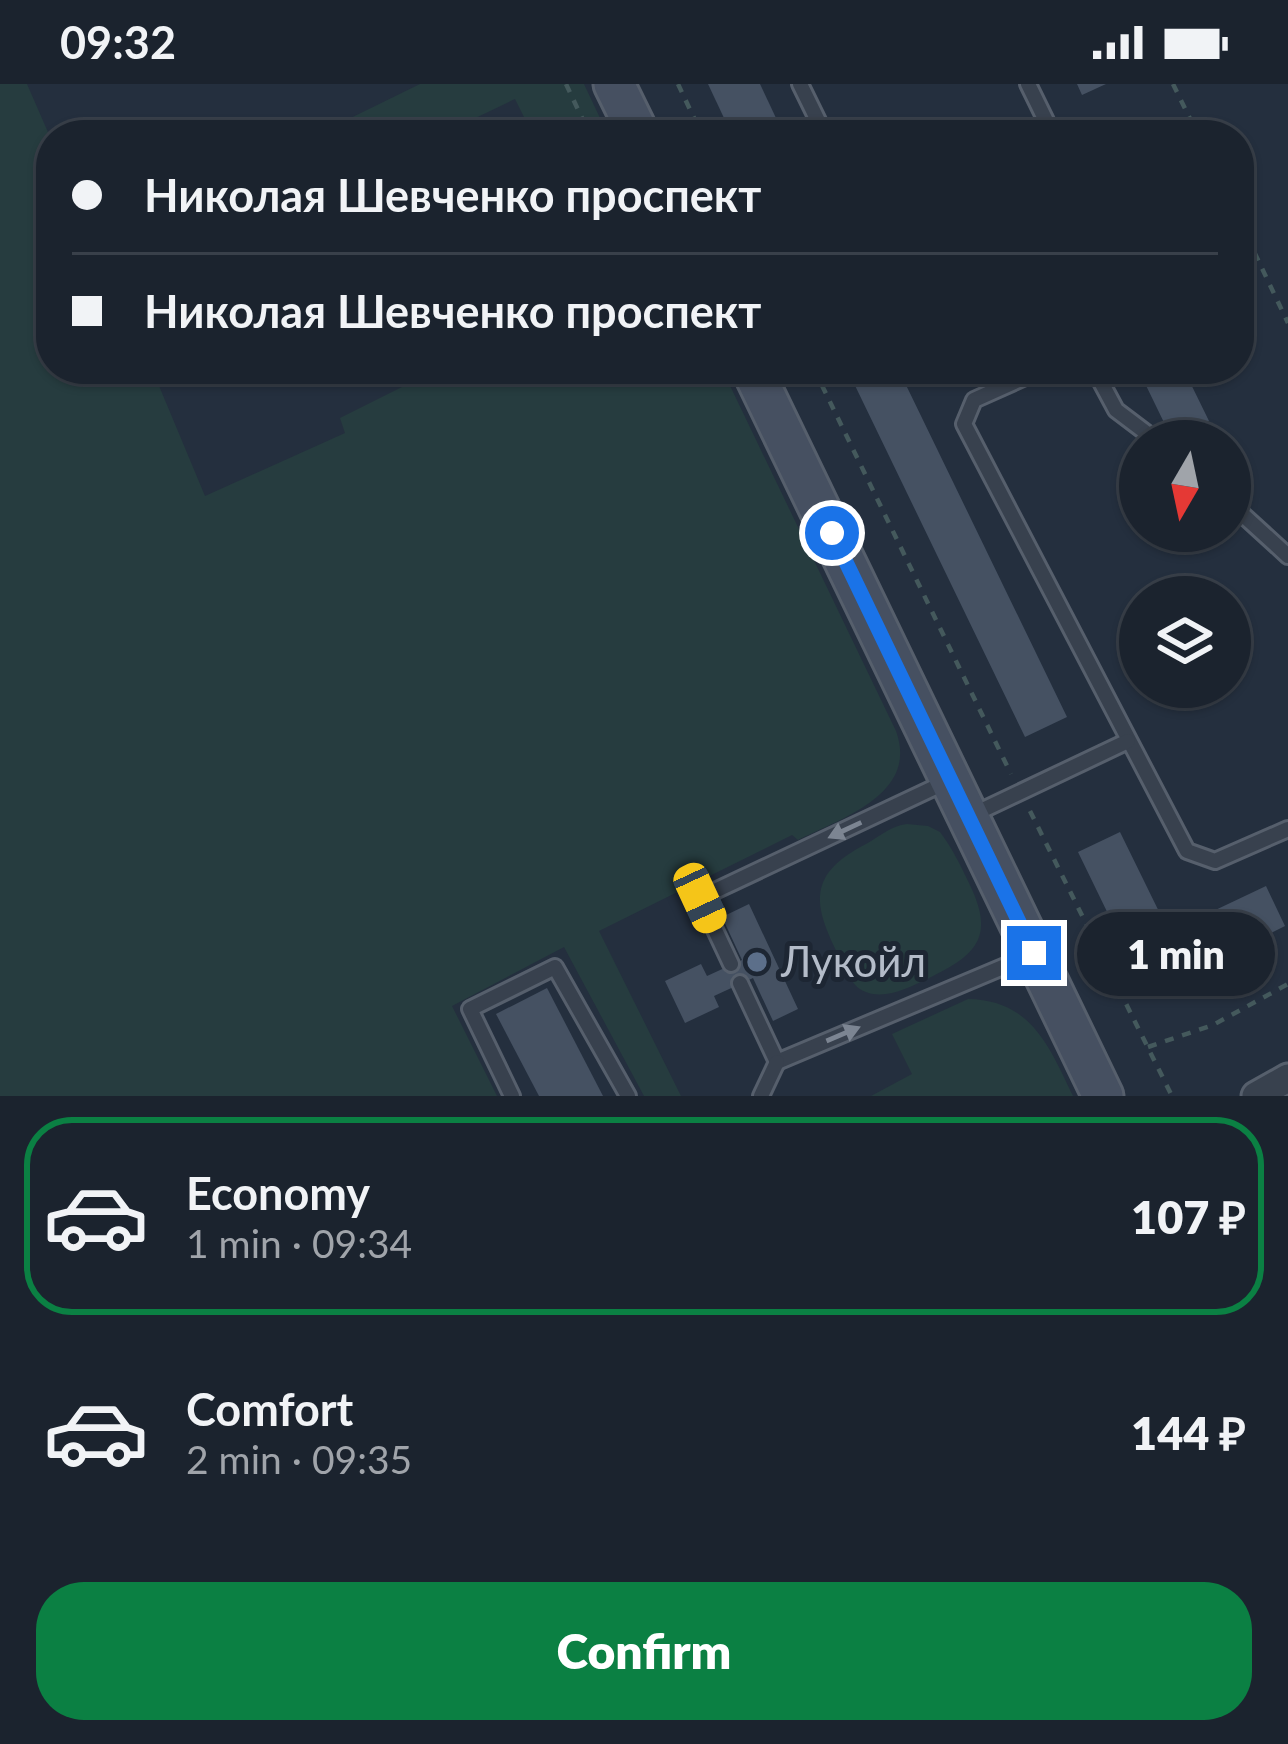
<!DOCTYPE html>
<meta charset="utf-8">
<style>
body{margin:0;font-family:Lato,sans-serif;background:#242b36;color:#f1f3f6;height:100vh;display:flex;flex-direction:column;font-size:45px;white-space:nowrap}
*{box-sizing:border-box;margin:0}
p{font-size:39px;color:#a0a4aa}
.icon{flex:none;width:66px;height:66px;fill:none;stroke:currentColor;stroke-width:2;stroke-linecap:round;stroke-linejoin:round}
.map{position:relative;height:1012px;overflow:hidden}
.details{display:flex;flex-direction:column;background:#1b232e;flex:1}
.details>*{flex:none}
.top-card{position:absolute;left:36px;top:36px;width:1218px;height:264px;border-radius:48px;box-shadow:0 3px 9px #0004,0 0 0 3px #39404a;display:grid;align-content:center;height:264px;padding:0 36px;background:#1b232e}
.needle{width:78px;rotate:189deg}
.tools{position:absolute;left:1119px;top:336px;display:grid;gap:24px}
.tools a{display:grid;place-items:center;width:132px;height:132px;border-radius:50%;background:#1b232e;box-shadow:0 3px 9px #0004,0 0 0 3px #39404a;font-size:60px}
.end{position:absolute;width:54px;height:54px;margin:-27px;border:15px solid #1a73e8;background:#fff;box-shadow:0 0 0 6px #fff}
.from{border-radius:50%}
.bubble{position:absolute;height:84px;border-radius:42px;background:#1b232e;box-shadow:0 3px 9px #0004,0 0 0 3px #39404a;font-size:39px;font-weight:800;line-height:84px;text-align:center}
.car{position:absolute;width:36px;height:72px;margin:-36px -18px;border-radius:15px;box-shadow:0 0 9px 3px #0007;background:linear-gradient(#f5c518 24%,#345 0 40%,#f5c518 0 76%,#345 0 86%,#f5c518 0)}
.top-card b{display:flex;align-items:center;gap:42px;height:114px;font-size:45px}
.top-card b+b{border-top:3px solid #39404a}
.top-card i{width:30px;height:30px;background:#f1f3f6}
ul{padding:21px 0 0;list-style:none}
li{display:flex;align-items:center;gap:36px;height:198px;margin:0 24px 18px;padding:0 12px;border:6px solid transparent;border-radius:48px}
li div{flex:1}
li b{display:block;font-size:45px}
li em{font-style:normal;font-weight:800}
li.on{border-color:#0b8043}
li>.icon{width:108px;height:108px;stroke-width:1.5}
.action{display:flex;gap:24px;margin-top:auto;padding:24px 36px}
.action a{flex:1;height:138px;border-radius:48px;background:#0b8043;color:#fff;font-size:48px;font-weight:800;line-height:138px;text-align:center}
.status{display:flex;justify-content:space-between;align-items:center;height:84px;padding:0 60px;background:#1b232e;direction:ltr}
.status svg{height:33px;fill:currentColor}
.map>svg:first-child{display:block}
.green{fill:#263c3f}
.building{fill:#455162}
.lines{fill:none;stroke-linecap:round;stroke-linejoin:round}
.service-casing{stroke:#565f6c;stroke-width:20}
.minor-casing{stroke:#565f6c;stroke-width:33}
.secondary-casing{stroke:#565f6c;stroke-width:45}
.path{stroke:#44595c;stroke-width:4.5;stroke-dasharray:9 9;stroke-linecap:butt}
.service{stroke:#38414e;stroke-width:14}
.minor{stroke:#38414e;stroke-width:27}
.secondary{stroke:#465061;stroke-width:39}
.oneway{fill:#7c8592}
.route{stroke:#1a73e8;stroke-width:15}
.service-dot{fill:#5c6f8a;stroke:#1d2633;stroke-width:4.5}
.labels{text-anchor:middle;stroke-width:10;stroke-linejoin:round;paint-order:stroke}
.poi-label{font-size:42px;fill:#b4bcc9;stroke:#1d2633;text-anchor:start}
</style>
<div class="status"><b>09:32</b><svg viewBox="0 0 49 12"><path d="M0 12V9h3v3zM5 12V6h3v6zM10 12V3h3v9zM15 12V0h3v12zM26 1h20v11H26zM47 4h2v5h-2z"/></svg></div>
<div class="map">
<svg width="1288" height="1012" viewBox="0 0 1288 1012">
<rect width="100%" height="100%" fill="#242f3e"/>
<g class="green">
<path d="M 0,0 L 27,0 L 51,55 L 51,285 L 152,285 L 205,412 L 345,349 L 340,334 L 438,285 L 722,285 L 896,647 C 919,710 842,734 798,756 L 792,751 L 599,847 L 681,1012 L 644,1012 L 564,863 L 452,922 L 497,1012 L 0,1012 Z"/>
<polygon points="420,0 584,0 608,51 533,51 515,15 440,51 316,51"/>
<path d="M 907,740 L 928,742 L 940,748 C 952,764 960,780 968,797 C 995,851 980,870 927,895 C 910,903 886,916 866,908 C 852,904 845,884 839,872 C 812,819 808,790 866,760 C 880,752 891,742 907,740 Z"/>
<path d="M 968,915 C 1031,916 1049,962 1073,1012 L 871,1012 L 912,990 L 892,950 Z"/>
</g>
<g class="building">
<polygon points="708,0 760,0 784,51 732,51"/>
<polygon points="1077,0 1106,0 1082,11"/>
<polygon points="847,285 939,285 906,301 1067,633 1025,653"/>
<polygon points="1138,285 1188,285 1186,290 1209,337 1200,342 1204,350 1190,357 1173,357"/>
<polygon points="1120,748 1169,848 1266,802 1285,842 1147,910 1078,768"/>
<polygon points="749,820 798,925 773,937 753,894 714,912 719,923 685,939 665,897 701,880 707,892 742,876 722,833"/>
<polygon points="547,904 603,1012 539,1012 496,930"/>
</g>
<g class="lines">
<g class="service-casing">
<g id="service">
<polyline points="800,0 825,51"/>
<polyline points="1028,0 1053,51"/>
<polyline points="1043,285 974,316 964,340 1187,767 1215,777 1288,745"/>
<polyline points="1094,285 1116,326 1157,357"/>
<polyline points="1230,419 1288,472"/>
<polyline points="970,732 1128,657"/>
<polyline points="731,880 700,814 946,698"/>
<polyline points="740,899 777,978 1029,872"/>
<polyline points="512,1012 470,925 555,883 628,1012"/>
<polyline points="761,1012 777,978"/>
</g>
</g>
<g class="minor-casing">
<polyline id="minor" points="1256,1012 1288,994"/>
</g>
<g class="secondary-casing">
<g id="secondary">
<polyline points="614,0 639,51"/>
<polyline points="752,285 1103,1012"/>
</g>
</g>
<g class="path">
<polyline points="566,0 590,51"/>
<polyline points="678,0 702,51"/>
<polyline points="1173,0 1198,51"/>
<polyline points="1239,136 1288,239"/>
<polyline points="814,285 1011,690"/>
<polyline points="1030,727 1172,1012"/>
<polyline points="1148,963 1213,941 1288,900"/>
</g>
<use href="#service" class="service"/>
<use href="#minor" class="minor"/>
<use href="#secondary" class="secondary"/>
</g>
<defs><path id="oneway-solid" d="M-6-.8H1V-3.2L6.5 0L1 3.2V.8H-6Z" transform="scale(3)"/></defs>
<g class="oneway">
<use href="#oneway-solid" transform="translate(845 746) rotate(155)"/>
<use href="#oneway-solid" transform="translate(843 950) rotate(-23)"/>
</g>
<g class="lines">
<polyline class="route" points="832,449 1034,869"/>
</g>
<circle class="service-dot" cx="757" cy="878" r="12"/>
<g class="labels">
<g class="poi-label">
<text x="781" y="893">Лукойл</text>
</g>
</g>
</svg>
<div class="tools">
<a><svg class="needle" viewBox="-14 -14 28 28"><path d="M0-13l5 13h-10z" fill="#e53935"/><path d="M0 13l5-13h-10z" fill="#a0a4aa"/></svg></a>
<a><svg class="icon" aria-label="layers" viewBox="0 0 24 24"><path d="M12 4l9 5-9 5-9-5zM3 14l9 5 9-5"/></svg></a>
</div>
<i class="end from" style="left:832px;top:449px"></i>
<i class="end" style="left:1034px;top:869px"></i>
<div class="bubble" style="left:1077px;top:828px;width:198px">1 min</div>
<i class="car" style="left:700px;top:814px;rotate:155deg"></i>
<div class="top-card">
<b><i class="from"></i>Николая Шевченко проспект</b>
<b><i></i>Николая Шевченко проспект</b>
</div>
</div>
<section class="details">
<ul>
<li class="on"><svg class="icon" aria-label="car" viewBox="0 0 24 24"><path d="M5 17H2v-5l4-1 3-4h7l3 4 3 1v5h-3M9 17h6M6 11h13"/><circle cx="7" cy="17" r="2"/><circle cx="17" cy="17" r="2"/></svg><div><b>Economy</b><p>1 min · 09:34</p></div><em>107 ₽</em></li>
<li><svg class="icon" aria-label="car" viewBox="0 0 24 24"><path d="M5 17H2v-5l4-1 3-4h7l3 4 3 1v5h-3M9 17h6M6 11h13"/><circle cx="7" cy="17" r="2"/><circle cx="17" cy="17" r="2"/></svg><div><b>Comfort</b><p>2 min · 09:35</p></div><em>144 ₽</em></li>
</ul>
<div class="action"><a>Confirm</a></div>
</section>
